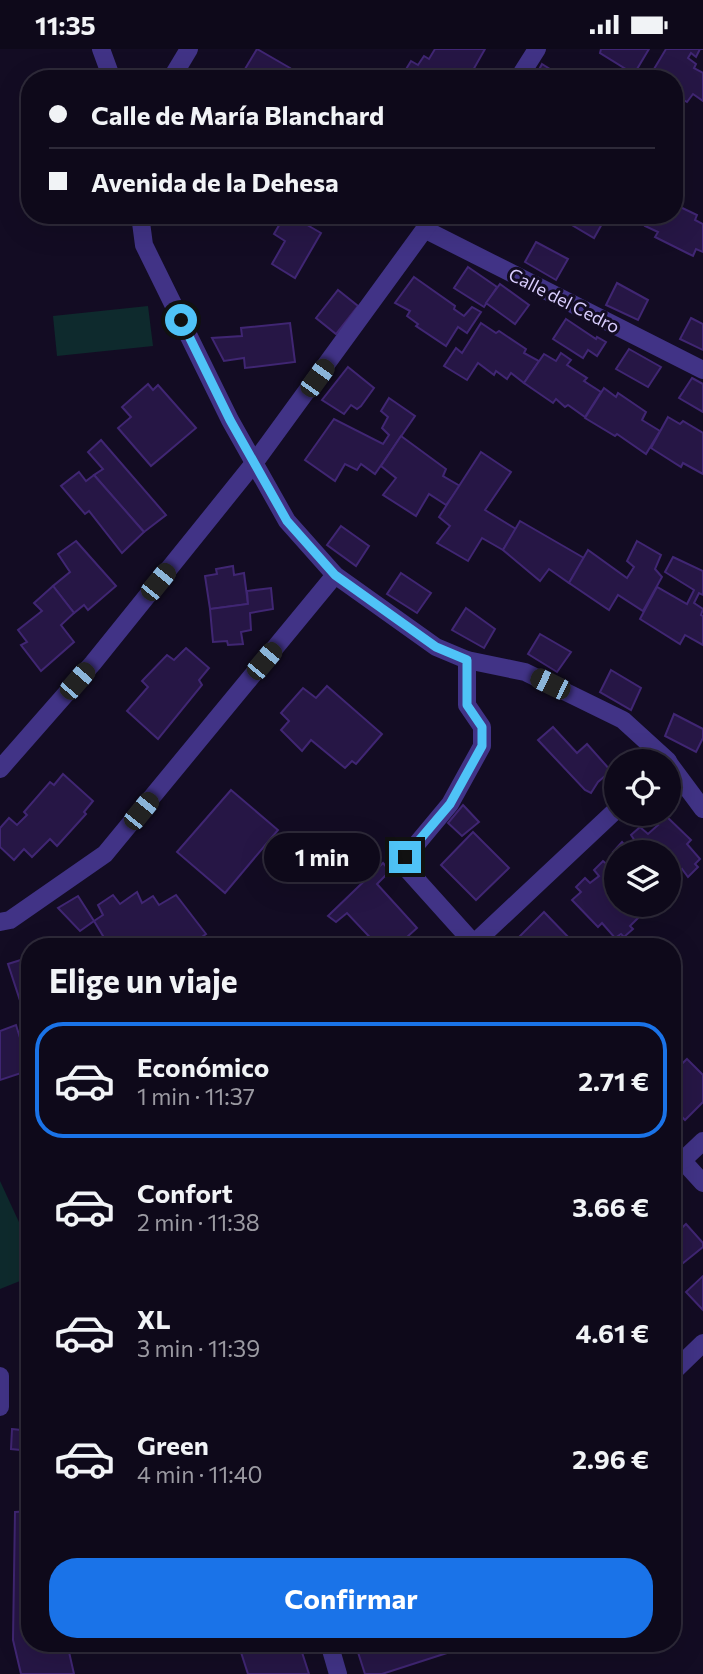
<!DOCTYPE html>
<html lang="es">
<meta charset="utf-8">
<style>
body{margin:0;font-family:Commissioner,sans-serif;background:#1c1727;color:#f1f3f6;height:100vh;display:flex;flex-direction:column;font-size:26px;white-space:nowrap}
*{box-sizing:border-box;margin:0}
p{font-size:23px;color:#9b9aa2}
.icon{flex:none;width:38px;height:38px;fill:none;stroke:currentColor;stroke-width:2;stroke-linecap:round;stroke-linejoin:round}
.map{position:relative;flex:1;overflow:hidden}
.details{position:absolute;left:21px;top:889px;width:660px;height:714px;display:flex;flex-direction:column;background:#0e091a;border-radius:28px;box-shadow:0 7px 28px #0002,0 0 0 2px #2e2a39}
.details>*{flex:none}
.guide{position:absolute;left:21px;top:21px;width:662px;height:154px;border-radius:28px;box-shadow:0 7px 28px #0002,0 0 0 2px #2e2a39;display:grid;align-content:center;height:154px;padding:0 28px;background:#0e091a}
.buttons{position:absolute;left:604px;top:700px;display:grid;gap:14px}
.buttons a{display:grid;place-items:center;width:77px;height:77px;border-radius:50%;background:#0e091a;box-shadow:0 7px 28px #0002,0 0 0 2px #2e2a39;font-size:35px}
.end{position:absolute;width:32px;height:32px;margin:-16px;border:9px solid #4fc3f7;background:#111;box-shadow:0 0 0 4px #111}
.from{border-radius:50%}
.bubble{position:absolute;height:49px;border-radius:24px;background:#0e091a;box-shadow:0 7px 28px #0002,0 0 0 2px #2e2a39;font-size:23px;font-weight:700;line-height:49px;text-align:center}
.car{position:absolute;width:21px;height:42px;margin:-21px -10px;border-radius:9px;box-shadow:0 0 5px 2px #0007;background:linear-gradient(#222 24%,#8ab4d8 0 40%,#222 0 76%,#8ab4d8 0 86%,#222 0)}
.guide b{display:flex;align-items:center;gap:24px;height:66px;font-size:26px}
.guide b+b{border-top:2px solid #2e2a39}
.guide i{width:18px;height:18px;background:#f1f3f6}
ul{padding:0;list-style:none}
li{display:flex;align-items:center;gap:21px;height:116px;margin:0 14px 10px;padding:0 14px;border:4px solid transparent;border-radius:28px}
li div{flex:1}
li b{display:block;font-size:26px}
li em{font-style:normal;font-weight:700}
li.active{border-color:#1a73e8}
li>.icon{width:63px;height:63px;stroke-width:1.5}
h2{padding:0 28px;font-size:32px;line-height:84px}
.primary-button{display:flex;gap:14px;margin-top:auto;padding:14px 28px}
.primary-button a{flex:1;height:80px;border-radius:28px;background:#1a73e8;color:#fff;font-size:28px;font-weight:700;line-height:80px;text-align:center}
.status{display:flex;justify-content:space-between;align-items:center;height:49px;padding:0 35px;background:#0e091a;direction:ltr}
.status svg{height:19px;fill:currentColor}
.map>svg:first-child{display:block}
.green{fill:#0e2a2d}
.building{fill:#261645;stroke:#402673;stroke-width:2}
.lines{fill:none;stroke-linecap:round;stroke-linejoin:round}
.street{stroke:#413386;stroke-width:18}
.route{stroke:#4fc3f7;stroke-width:9}
.labels{text-anchor:middle;stroke-width:6;stroke-linejoin:round;paint-order:stroke}
.street-label{font-size:18px;fill:#daceff;stroke:#130c23}
</style>
<div class="status"><b>11:35</b><svg viewBox="0 0 49 12"><path d="M0 12V9h3v3zM5 12V6h3v6zM10 12V3h3v9zM15 12V0h3v12zM26 1h20v11H26zM47 4h2v5h-2z"/></svg></div>
<div class="map">
<svg width="703" height="1625" viewBox="0 0 703 1625">
<rect width="100%" height="100%" fill="#130c23"/>
<g class="green">
<polygon points="148,257 153,297 57,307 53,267"/>
<polygon points="0,1132 30,1197 30,1228 0,1240"/>
</g>
<g class="building">
<polygon points="257,0 290,19 283,30 239,30"/>
<polygon points="435,0 485,0 468,30 400,30 411,12 418,16 424,7 429,10"/>
<polygon points="601,0 649,0 634,25 600,4"/>
<polygon points="666,0 703,0 700,0 696,8 691,4 688,9 696,15 694,19 703,24 703,52 693,45 687,53 675,46 674,47 674,30 648,30"/>
<polygon points="542,15 564,29 563,30 534,30"/>
<polygon points="674,155 697,166 695,171 703,175 703,203 696,200 693,207 655,188 658,183 645,177 650,166 674,166"/>
<polygon points="285,166 290,166 321,184 295,229 272,215 285,192 274,185"/>
<polygon points="569,166 607,166 594,189 565,172"/>
<polygon points="536,193 568,210 556,231 525,213"/>
<polygon points="468,218 497,238 484,258 454,239"/>
<polygon points="414,228 455,257 454,260 464,267 472,258 481,263 467,284 458,278 446,297 416,277 418,275 407,267 410,262 395,254"/>
<polygon points="617,234 648,251 638,271 606,256"/>
<polygon points="500,235 529,256 515,275 486,254"/>
<polygon points="338,241 358,257 336,285 316,269"/>
<polygon points="691,269 703,275 703,301 680,290"/>
<polygon points="566,270 596,290 597,288 606,293 597,307 588,301 583,309 553,290"/>
<polygon points="290,274 295,313 245,319 244,309 224,312 212,289 242,287 241,279"/>
<polygon points="481,274 496,284 499,282 526,300 524,304 539,312 524,334 511,324 507,330 496,322 494,326 478,314 467,331 444,317 456,299 462,304"/>
<polygon points="629,300 661,318 648,338 616,320"/>
<polygon points="561,304 571,311 567,316 587,329 584,332 601,343 585,368 568,356 565,358 556,350 553,354 524,334 544,305 556,312"/>
<polygon points="348,318 374,339 361,357 357,360 351,356 344,365 322,351"/>
<polygon points="692,329 703,335 703,363 679,349"/>
<polygon points="148,335 153,341 158,336 196,379 151,417 118,379 131,368 122,358"/>
<polygon points="604,339 616,348 618,344 646,363 642,371 660,382 646,405 617,385 615,387 585,369"/>
<polygon points="389,349 415,367 375,425 361,415 357,421 345,415 335,432 305,411 334,370 383,395 389,386 382,379 388,368 381,362"/>
<polygon points="668,368 680,375 683,372 703,384 703,425 683,414 681,418 651,399"/>
<polygon points="401,387 446,420 443,427 460,437 446,456 429,445 416,467 383,446 396,429 381,417"/>
<polygon points="101,391 166,466 144,483 94,426 103,420 88,403"/>
<polygon points="481,403 511,423 485,461 516,480 503,501 482,489 468,512 437,494 450,477 439,468"/>
<polygon points="79,423 86,432 94,426 144,483 122,504 89,462 85,465 61,437"/>
<polygon points="520,472 584,509 569,534 549,520 540,532 503,501"/>
<polygon points="341,477 369,497 356,517 327,496"/>
<polygon points="76,492 116,537 88,561 84,556 74,564 53,537 70,523 58,505"/>
<polygon points="637,492 661,506 655,520 662,528 643,562 618,546 609,561 569,534 588,501 627,529 634,518 627,512"/>
<polygon points="673,508 703,522 703,546 699,544 694,554 703,560 701,566 703,567 703,596 685,586 680,595 640,570 657,538 687,555 694,541 665,523"/>
<polygon points="233,517 234,526 244,524 248,555 210,560 205,527 217,525 216,520"/>
<polygon points="401,524 431,544 417,564 387,545"/>
<polygon points="53,537 74,564 61,576 74,593 41,622 21,596 27,593 18,581 42,562 34,554"/>
<polygon points="271,539 273,560 250,564 251,581 241,583 243,595 228,596 227,592 213,593 210,560 248,555 247,542"/>
<polygon points="466,559 495,580 484,599 452,581"/>
<polygon points="540,585 571,603 557,623 528,605"/>
<polygon points="186,599 209,619 199,631 202,636 158,690 127,662 148,638 142,632 167,606 174,611"/>
<polygon points="611,621 641,639 631,661 600,643"/>
<polygon points="327,637 382,685 356,715 352,712 345,719 311,691 302,702 281,681 289,672 281,664 303,639 316,649"/>
<polygon points="674,665 703,680 703,689 696,703 665,687"/>
<polygon points="553,678 577,704 587,695 611,722 598,733 591,744 585,741 538,691"/>
<polygon points="63,725 93,752 84,763 86,765 57,797 50,790 32,808 24,800 14,811 0,798 0,779 9,769 17,776 27,766 24,763 50,733 54,736"/>
<polygon points="231,741 278,781 225,844 177,803"/>
<polygon points="463,756 479,773 462,787 448,774"/>
<polygon points="653,765 664,765 691,791 687,795 700,810 695,815 698,818 688,828 682,820 672,829 677,833 668,841 668,803 616,803 616,807 613,803 622,793 627,799 635,792 631,786 640,778 648,785 658,776 649,769"/>
<polygon points="473,783 509,819 476,851 441,816"/>
<polygon points="616,811 616,856 643,856 636,864 640,867 630,877 633,880 624,888 621,885 615,889 602,874 598,878 572,851 581,843 576,838 585,829 590,834 599,827 594,821 603,812 609,817"/>
<polygon points="383,814 390,822 377,835 417,879 396,898 379,898 347,864 336,873 328,867"/>
<polygon points="137,843 142,854 153,847 159,856 176,846 206,885 188,898 103,898 101,895 106,892 94,872 103,866 98,856 113,846 120,855"/>
<polygon points="78,847 94,872 80,882 58,859"/>
<polygon points="544,863 572,892 566,898 520,898 515,892"/>
<polygon points="30,908 30,976 28,976 8,915"/>
<polygon points="16,976 30,1021 0,1031 0,982"/>
<polygon points="687,1010 703,1026 703,1053 685,1071 674,1060 672,1062 672,1024"/>
<polygon points="686,1175 703,1194 703,1198 672,1223 672,1188"/>
<polygon points="703,1227 703,1261 686,1243"/>
<polygon points="12,1380 30,1382 30,1402 11,1400"/>
<polygon points="30,1462 30,1594 67,1594 74,1625 21,1625 13,1591 15,1463"/>
<polygon points="238,1594 299,1594 309,1625 248,1625"/>
<polygon points="355,1594 478,1594 382,1625 365,1625"/>
</g>
<g class="lines">
<g class="street">
<polyline points="101,0 112,30"/>
<polyline points="171,30 189,0"/>
<polyline points="518,30 537,0"/>
<polyline points="140,166 144,196 230,371 287,472 335,526 436,598 467,611 525,623 623,671 668,712"/>
<polyline points="426,181 703,321"/>
<polyline points="467,611 467,656 482,678 482,697 450,755 405,809 406,819 477,898"/>
<polyline points="668,713 703,760"/>
<polyline points="0,720 93,614 255,413 435,166"/>
<polyline points="0,873 10,871 105,805 335,526"/>
<polyline points="470,898 616,761"/>
<polyline points="672,1100 703,1134"/>
<polyline points="683,1111 703,1092"/>
<polyline points="672,1324 703,1294"/>
<polyline points="0,1327 0,1358"/>
<polyline points="329,1594 338,1625"/>
</g>
</g>
<g class="lines">
<polyline class="route" points="181,271 230,371 287,472 335,526 436,598 467,611 467,656 482,678 482,697 450,755 405,808"/>
</g>
<g class="labels">
<g class="street-label">
<text transform="translate(564 252) rotate(27)" y="6">Calle del Cedro</text>
</g>
</g>
</svg>
<div class="buttons">
<a><svg class="icon" aria-label="locate" viewBox="0 0 24 24"><circle cx="12" cy="12" r="6"/><path d="M12 2v4M12 18v4M2 12h4M18 12h4"/></svg></a>
<a><svg class="icon" aria-label="layers" viewBox="0 0 24 24"><path d="M12 4l9 5-9 5-9-5zM3 14l9 5 9-5"/></svg></a>
</div>
<i class="end from" style="left:181px;top:271px"></i>
<i class="end" style="left:405px;top:808px"></i>
<div class="bubble" style="left:264px;top:784px;width:116px">1 min</div>
<i class="car" style="left:317px;top:329px;rotate:36deg"></i>
<i class="car" style="left:158px;top:533px;rotate:39deg"></i>
<i class="car" style="left:264px;top:612px;rotate:40deg"></i>
<i class="car" style="left:77px;top:632px;rotate:41deg"></i>
<i class="car" style="left:550px;top:635px;rotate:296deg"></i>
<i class="car" style="left:141px;top:762px;rotate:39deg"></i>
<div class="guide">
<b><i class="from"></i>Calle de María Blanchard</b>
<b><i></i>Avenida de la Dehesa</b>
</div>
<section class="details">
<h2>Elige un viaje</h2>
<ul>
<li class="active"><svg class="icon" aria-label="car" viewBox="0 0 24 24"><path d="M5 17H2v-5l4-1 3-4h7l3 4 3 1v5h-3M9 17h6M6 11h13"/><circle cx="7" cy="17" r="2"/><circle cx="17" cy="17" r="2"/></svg><div><b>Económico</b><p>1 min · 11:37</p></div><em>2.71 €</em></li>
<li><svg class="icon" aria-label="car" viewBox="0 0 24 24"><path d="M5 17H2v-5l4-1 3-4h7l3 4 3 1v5h-3M9 17h6M6 11h13"/><circle cx="7" cy="17" r="2"/><circle cx="17" cy="17" r="2"/></svg><div><b>Confort</b><p>2 min · 11:38</p></div><em>3.66 €</em></li>
<li><svg class="icon" aria-label="car" viewBox="0 0 24 24"><path d="M5 17H2v-5l4-1 3-4h7l3 4 3 1v5h-3M9 17h6M6 11h13"/><circle cx="7" cy="17" r="2"/><circle cx="17" cy="17" r="2"/></svg><div><b>XL</b><p>3 min · 11:39</p></div><em>4.61 €</em></li>
<li><svg class="icon" aria-label="car" viewBox="0 0 24 24"><path d="M5 17H2v-5l4-1 3-4h7l3 4 3 1v5h-3M9 17h6M6 11h13"/><circle cx="7" cy="17" r="2"/><circle cx="17" cy="17" r="2"/></svg><div><b>Green</b><p>4 min · 11:40</p></div><em>2.96 €</em></li>
</ul>
<div class="primary-button"><a>Confirmar</a></div>
</section>
</div>
